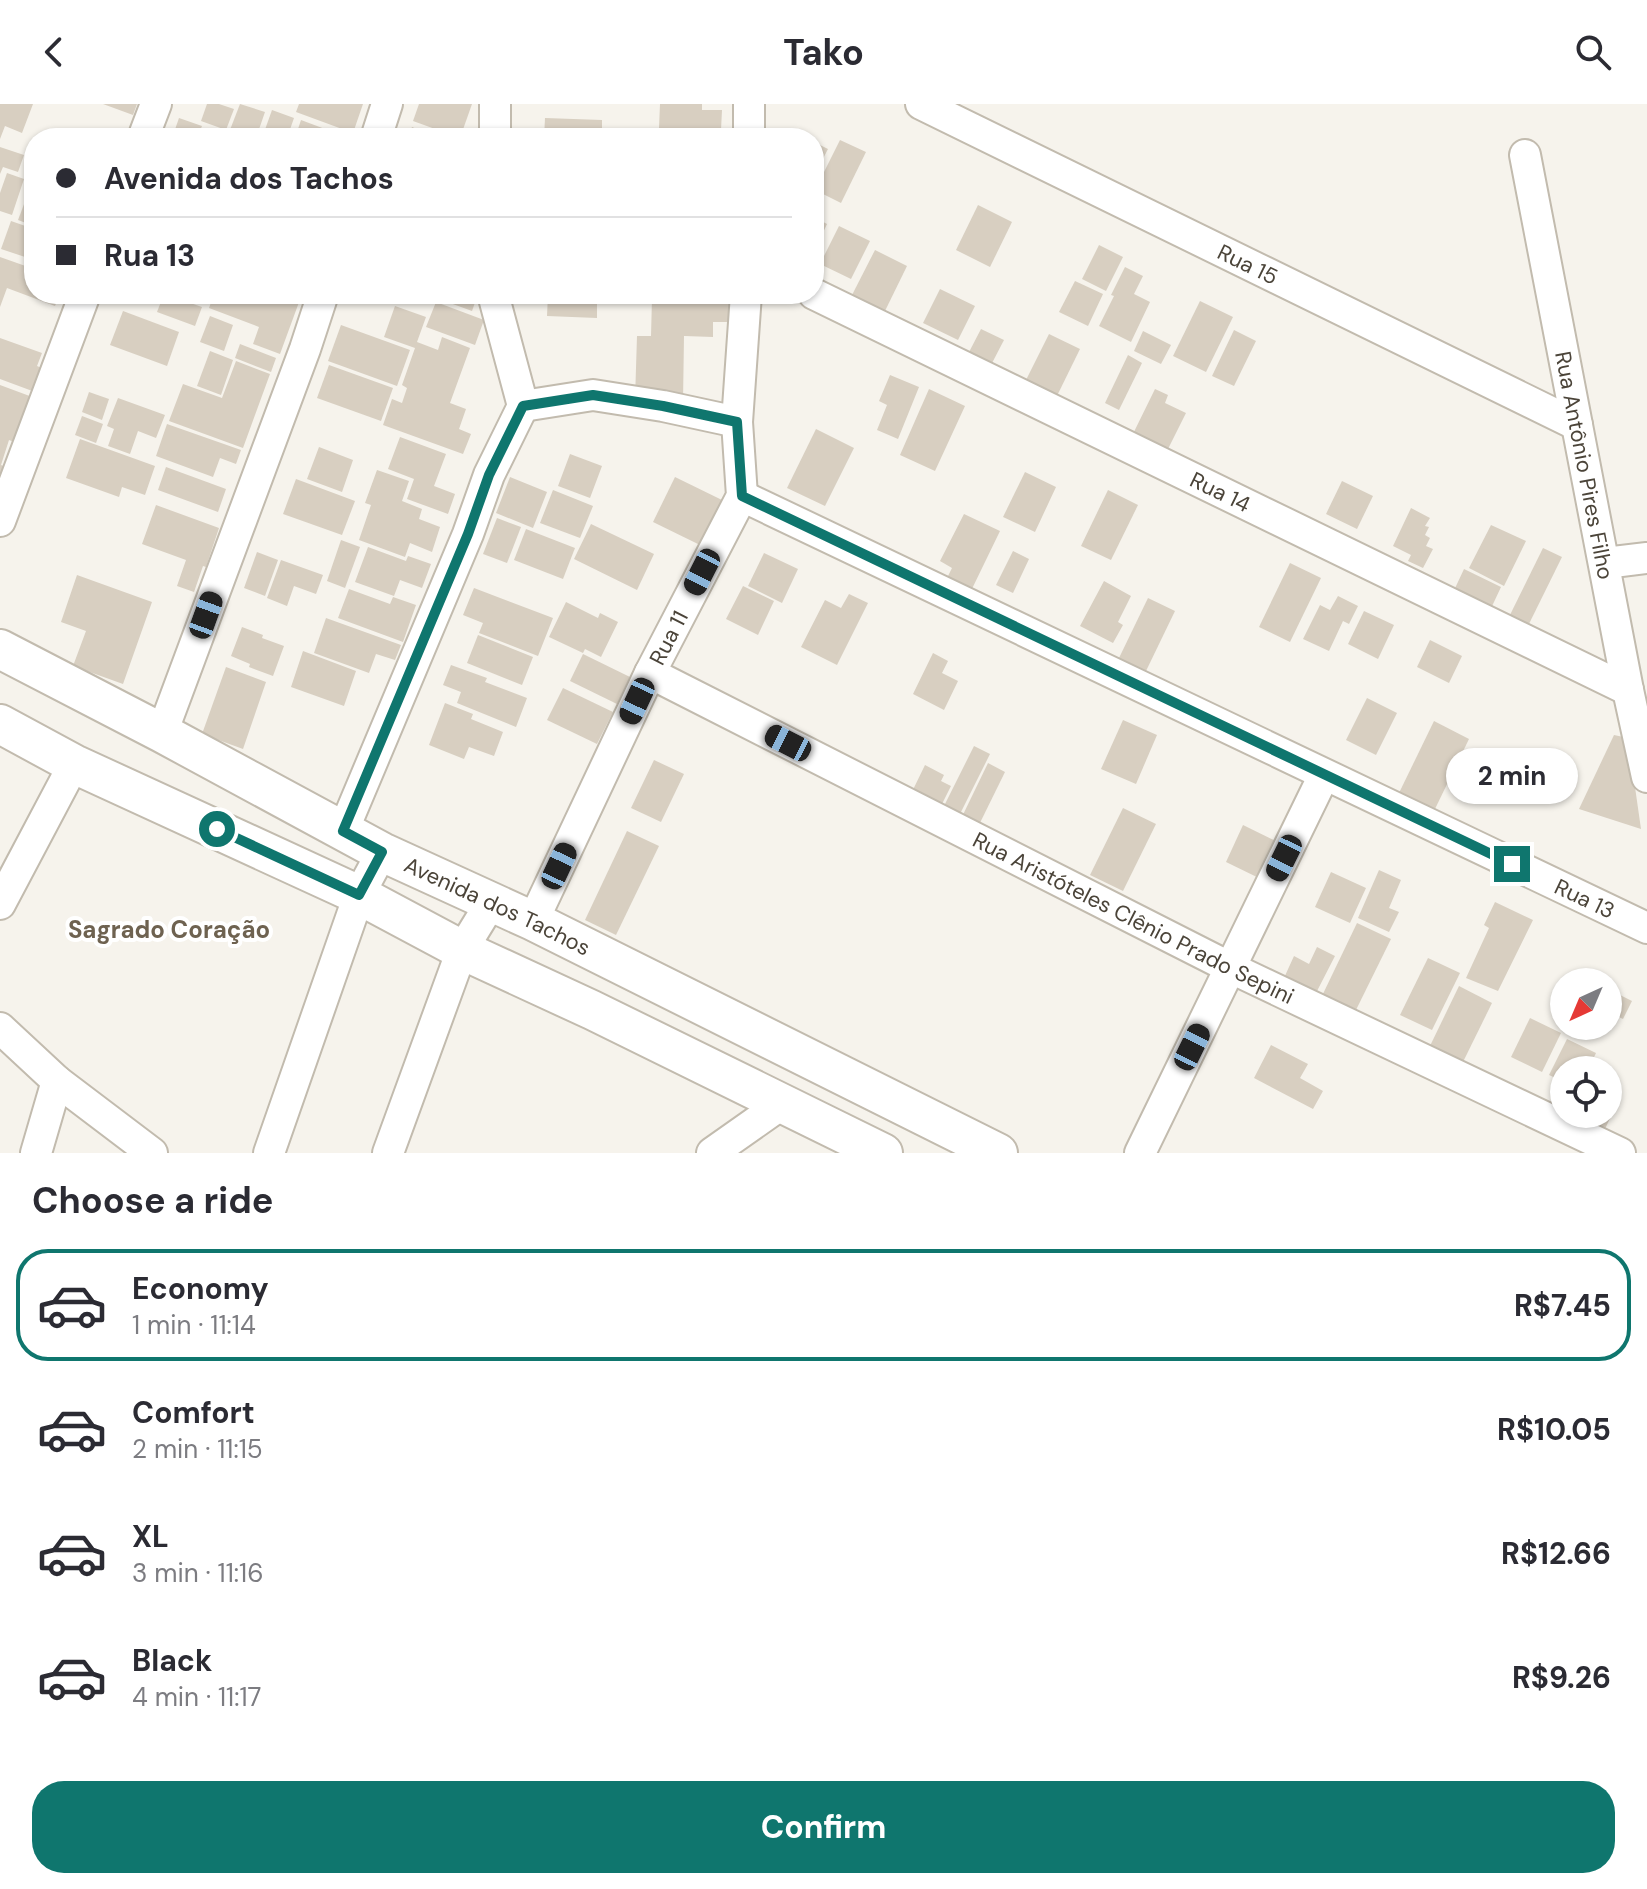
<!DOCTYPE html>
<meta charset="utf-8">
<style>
body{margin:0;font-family:"DM Sans",sans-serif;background:#f2f2f3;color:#2b2b33;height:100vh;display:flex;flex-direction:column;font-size:30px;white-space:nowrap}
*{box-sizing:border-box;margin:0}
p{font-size:26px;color:#7c7c81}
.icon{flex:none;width:44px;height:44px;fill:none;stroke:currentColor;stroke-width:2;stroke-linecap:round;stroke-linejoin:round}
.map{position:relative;height:1049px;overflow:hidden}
.drawer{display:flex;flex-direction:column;background:#fff;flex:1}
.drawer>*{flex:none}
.banner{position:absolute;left:24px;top:24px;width:800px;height:176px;border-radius:32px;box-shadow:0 2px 6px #0004;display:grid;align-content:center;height:176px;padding:0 32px;background:#fff}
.needle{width:52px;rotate:224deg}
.buttons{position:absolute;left:1550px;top:864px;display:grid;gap:16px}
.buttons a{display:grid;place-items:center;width:72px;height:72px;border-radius:50%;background:#fff;box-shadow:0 2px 6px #0004;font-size:40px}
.end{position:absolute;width:36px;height:36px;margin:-18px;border:10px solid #0f766e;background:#fff;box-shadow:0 0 0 4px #fff}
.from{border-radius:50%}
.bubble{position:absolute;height:56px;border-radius:28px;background:#fff;box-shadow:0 2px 6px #0004;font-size:26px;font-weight:700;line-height:56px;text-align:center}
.car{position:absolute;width:24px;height:48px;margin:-24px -12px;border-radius:10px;box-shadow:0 0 6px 2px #0007;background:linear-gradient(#222 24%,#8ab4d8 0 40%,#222 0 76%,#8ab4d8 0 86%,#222 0)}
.banner b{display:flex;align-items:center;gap:28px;height:76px;font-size:30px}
.banner b+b{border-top:2px solid #e1e1e2}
.banner i{width:20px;height:20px;background:#2b2b33}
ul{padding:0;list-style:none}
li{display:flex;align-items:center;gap:24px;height:112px;margin:0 16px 12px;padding:0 16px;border:4px solid transparent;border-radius:32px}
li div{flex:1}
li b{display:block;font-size:30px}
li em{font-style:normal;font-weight:700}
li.active{border-color:#0f766e}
li>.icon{width:72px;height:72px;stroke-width:1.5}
h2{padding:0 32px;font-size:36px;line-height:96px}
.action{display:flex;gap:16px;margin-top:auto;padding:16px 32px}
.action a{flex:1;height:92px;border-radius:32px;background:#0f766e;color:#fff;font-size:32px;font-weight:700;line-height:92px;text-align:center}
header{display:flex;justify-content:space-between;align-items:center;height:104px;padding:0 32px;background:#fff;font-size:36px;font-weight:700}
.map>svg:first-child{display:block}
.building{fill:#d8cfc1}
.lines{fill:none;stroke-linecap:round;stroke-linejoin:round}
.minor-casing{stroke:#c2bbae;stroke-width:34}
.tertiary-casing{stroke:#c2bbae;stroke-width:42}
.minor{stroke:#fff;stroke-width:30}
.tertiary{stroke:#fff;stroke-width:38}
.route{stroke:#0f766e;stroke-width:10}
.labels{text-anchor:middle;stroke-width:8;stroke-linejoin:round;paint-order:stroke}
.street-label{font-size:22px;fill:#4b4439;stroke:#fff}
.neighbourhood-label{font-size:24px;font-weight:bold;fill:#6e6250;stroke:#fff}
</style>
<header><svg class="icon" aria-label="back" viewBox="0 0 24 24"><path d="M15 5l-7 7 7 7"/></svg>Tako<svg class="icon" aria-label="search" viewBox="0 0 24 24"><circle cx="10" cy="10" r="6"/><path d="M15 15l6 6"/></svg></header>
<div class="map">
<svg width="1647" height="1049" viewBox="0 0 1647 1049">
<rect width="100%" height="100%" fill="#f6f3ec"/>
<g class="building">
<polygon points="0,0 33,0 22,29 5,22 0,35"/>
<polygon points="103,0 137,0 133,11"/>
<polygon points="207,0 219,0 234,5 226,26 201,17"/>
<polygon points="240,0 265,8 256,34 238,34 228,31"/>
<polygon points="299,0 363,0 353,29 296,8"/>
<polygon points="419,0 472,0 460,34 413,17"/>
<polygon points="660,0 702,0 702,6 722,6 721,26 659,24"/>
<polygon points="272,6 294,14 287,34 262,34"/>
<polygon points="179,14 202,22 197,34 172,34"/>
<polygon points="545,14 602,16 602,34 544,34"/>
<polygon points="301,16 349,34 295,34"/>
<polygon points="412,23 439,34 408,34"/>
<polygon points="840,36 866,48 841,99 815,86"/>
<polygon points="814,38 828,45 814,72"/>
<polygon points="0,43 24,51 18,68 3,63 0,70"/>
<polygon points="7,69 24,75 12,111 0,107 0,89"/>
<polygon points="34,74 34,122 18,116"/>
<polygon points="978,101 1012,118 990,163 956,146"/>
<polygon points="814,113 827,120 814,148"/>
<polygon points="11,117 34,125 34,156 1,145"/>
<polygon points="839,122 870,137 851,175 820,160"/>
<polygon points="1099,141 1123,153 1106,187 1082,175"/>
<polygon points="875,146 907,162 884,209 851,193"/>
<polygon points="0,153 34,165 34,190 60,190 55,202 7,184 0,203"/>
<polygon points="1125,163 1143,172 1134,190 1150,198 1131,238 1099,222 1114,192 1111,191"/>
<polygon points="1075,177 1103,190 1088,222 1059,208"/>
<polygon points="940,185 975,202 958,236 923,219"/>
<polygon points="164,190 202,203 195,222 157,208"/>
<polygon points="214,190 302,190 280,250 253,240 259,223 209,204"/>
<polygon points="441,190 478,190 472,207 439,195"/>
<polygon points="548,190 597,190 597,214 547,212"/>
<polygon points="663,190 721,190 721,194 663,193"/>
<polygon points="652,194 729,197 728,218 713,218 713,233 684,232 683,298 635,296 637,232 651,232"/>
<polygon points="1200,197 1233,213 1206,268 1173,252"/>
<polygon points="436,198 484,216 475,241 426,223"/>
<polygon points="395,202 426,213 417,238 438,246 442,233 470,244 450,299 466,305 459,325 471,330 463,350 383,321 392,295 402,299 407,284 402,281 415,244 384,233"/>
<polygon points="123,207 179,228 167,262 110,241"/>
<polygon points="210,212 233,221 224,247 200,238"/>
<polygon points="341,221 410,246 397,282 328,257"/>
<polygon points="981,225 1004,236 991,261 968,250"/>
<polygon points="1234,226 1256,237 1234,282 1212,272"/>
<polygon points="1143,227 1171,241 1161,260 1134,247"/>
<polygon points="1049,230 1080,245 1053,300 1022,284"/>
<polygon points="0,234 42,249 37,262 44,265 35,288 0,275"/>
<polygon points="240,240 276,254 271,268 235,254"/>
<polygon points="210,247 233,256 221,291 197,282"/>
<polygon points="1128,251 1142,259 1119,306 1105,299"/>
<polygon points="236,257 270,270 243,344 169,317 183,280 222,294"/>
<polygon points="329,261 393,284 381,317 317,294"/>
<polygon points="890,271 919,283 898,335 877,326 887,301 879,297"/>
<polygon points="0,281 35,294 19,340 9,336 1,361 8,364 0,386"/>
<polygon points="929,285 965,302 935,367 900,351"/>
<polygon points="1155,285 1168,291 1165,299 1186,309 1163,355 1129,338"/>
<polygon points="89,288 109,295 102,316 82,308"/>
<polygon points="118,294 165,311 156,334 138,327 130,350 108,342 114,325 107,322"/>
<polygon points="82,312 103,320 96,339 75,331"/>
<polygon points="167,320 241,346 236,360 220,354 213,373 156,352"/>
<polygon points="816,325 854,344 825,402 787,384"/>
<polygon points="400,333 446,350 434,382 455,390 448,410 407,395 414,375 388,365"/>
<polygon points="80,335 155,362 145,391 122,383 119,393 66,374"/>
<polygon points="319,343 353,356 342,388 307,375"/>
<polygon points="570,350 602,362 590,394 558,382"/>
<polygon points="166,363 226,385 218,408 158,386"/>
<polygon points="377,366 409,377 402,397 422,405 419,415 440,423 432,448 410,439 405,453 359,436 371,401 365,399"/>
<polygon points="1025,368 1056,383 1035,428 1003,413"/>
<polygon points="510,373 547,388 533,424 496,409"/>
<polygon points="675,373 722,396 700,441 653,418"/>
<polygon points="296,375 355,397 342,431 283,410"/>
<polygon points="1342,377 1373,392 1357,425 1326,410"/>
<polygon points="553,386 593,402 580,434 540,419"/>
<polygon points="1108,386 1138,401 1111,456 1081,442"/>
<polygon points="156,401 219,424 206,463 203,462 194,488 177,482 186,456 142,440"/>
<polygon points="1411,404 1430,414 1425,422 1429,423 1425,431 1430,434 1426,442 1433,445 1423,464 1408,457 1411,451 1393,442"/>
<polygon points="964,410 1000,427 969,491 945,478 952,464 940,457"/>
<polygon points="497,414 521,423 507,459 483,450"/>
<polygon points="591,420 654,450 637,486 574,455"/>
<polygon points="1491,421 1526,437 1504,482 1469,464"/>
<polygon points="526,425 575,444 563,475 514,456"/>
<polygon points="341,436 360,443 345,484 327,477"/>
<polygon points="368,443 406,457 408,452 431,460 422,484 400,476 394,492 355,478"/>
<polygon points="1543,444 1562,453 1524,530 1505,521"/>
<polygon points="1013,447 1029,455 1013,489 996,481"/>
<polygon points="257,448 278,456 265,492 244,484"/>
<polygon points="764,449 798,465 782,499 748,482"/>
<polygon points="281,456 323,471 316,490 294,482 287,502 267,494"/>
<polygon points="1290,459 1321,474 1290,538 1259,523"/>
<polygon points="1464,465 1501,483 1486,515 1449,497"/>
<polygon points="77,471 152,498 123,580 73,562 86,527 61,518"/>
<polygon points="1104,477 1131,492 1118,518 1123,521 1113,539 1080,522"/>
<polygon points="743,482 774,497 758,531 726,515"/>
<polygon points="474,484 553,514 538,552 479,529 483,519 463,511"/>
<polygon points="349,485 390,500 393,493 416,501 403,538 338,514"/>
<polygon points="849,490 868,499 837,561 801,543 825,496 841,504"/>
<polygon points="1338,492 1358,502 1349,520 1343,517 1329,547 1303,535 1320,501 1330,506"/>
<polygon points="1148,494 1175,507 1146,567 1119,554"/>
<polygon points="566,498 598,514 600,509 618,518 601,553 585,545 583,549 549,533"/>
<polygon points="1364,507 1394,521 1378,555 1348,540"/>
<polygon points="326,514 401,541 395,556 376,550 369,569 314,549"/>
<polygon points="242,523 263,531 262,534 284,542 273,572 249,563 250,560 231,552"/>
<polygon points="478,531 533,553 522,581 467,559"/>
<polygon points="1430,536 1462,552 1449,579 1417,563"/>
<polygon points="303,547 356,567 344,602 291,583"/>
<polygon points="933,549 948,557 942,569 958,577 944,606 913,590"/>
<polygon points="583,550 630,573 617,600 570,577"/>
<polygon points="451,561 487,574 485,578 527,594 516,623 457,599 461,588 443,581"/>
<polygon points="226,563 266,578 243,645 202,630"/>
<polygon points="563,584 613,608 597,640 547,616"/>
<polygon points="1367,594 1397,609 1376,651 1346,636"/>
<polygon points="445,599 473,610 471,615 503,628 494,652 469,643 464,655 429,641"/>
<polygon points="1123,616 1157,631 1136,680 1101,665"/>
<polygon points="1434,617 1469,635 1434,707 1399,689"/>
<polygon points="1614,631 1628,634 1641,725 1579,705"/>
<polygon points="974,642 990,650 955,720 939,712"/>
<polygon points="654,656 684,670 661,718 631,704"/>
<polygon points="988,659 1005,668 975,729 958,721"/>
<polygon points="925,661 944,671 941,677 951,682 937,710 908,696"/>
<polygon points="1123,704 1156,720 1123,787 1090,771"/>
<polygon points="1243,721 1282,740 1265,777 1226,758"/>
<polygon points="627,727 659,742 616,831 585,816"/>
<polygon points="1379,766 1401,776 1389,804 1399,808 1389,828 1358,814"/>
<polygon points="1331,768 1366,784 1350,819 1315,803"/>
<polygon points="1495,798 1533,816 1498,887 1466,874 1489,824 1484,821"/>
<polygon points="1357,819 1391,835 1354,910 1321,894"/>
<polygon points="1317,843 1335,852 1316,889 1284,874 1294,852 1309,860"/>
<polygon points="1428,854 1460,869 1432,926 1400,911"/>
<polygon points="1459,882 1492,899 1462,960 1429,944"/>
<polygon points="1610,886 1632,897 1623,915 1608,908 1608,890"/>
<polygon points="1530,914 1561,929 1542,968 1511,953"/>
<polygon points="1567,935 1596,949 1588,966 1564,966 1564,978 1549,971"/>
<polygon points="1271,941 1308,960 1300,974 1323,987 1313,1005 1254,974"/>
<polygon points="1608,990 1619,995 1605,1025 1575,1010 1608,1010"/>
</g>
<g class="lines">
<g class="minor-casing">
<g id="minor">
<path id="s1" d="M 921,0 L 1577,321"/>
<polyline points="143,34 156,0"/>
<polyline points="376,34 387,0"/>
<polyline points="495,34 495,0"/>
<polyline points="749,34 749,0"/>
<path id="s2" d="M 1525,51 L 1628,586 L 1647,673"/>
<path id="s3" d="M 814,190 L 1628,586"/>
<polyline points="523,302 593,291 663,302 737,318"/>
<path id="s4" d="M 742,392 L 1647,824"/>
<polyline points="0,417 85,190"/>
<polyline points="1605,459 1647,454"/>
<path id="s5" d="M 650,569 L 1231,864 L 1620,1049"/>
<polyline points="162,629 305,245 323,190"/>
<polyline points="343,727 468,430 489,371 523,302 493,190"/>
<polyline points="0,800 74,660"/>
<path id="s6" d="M 533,817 L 650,569 L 742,392 L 737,318 L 746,190"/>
<polyline points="0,924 57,977 152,1049"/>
<polyline points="36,1049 57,977"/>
<polyline points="269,1049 359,791 382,748"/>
<polyline points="388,1049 462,846 492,797"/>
<polyline points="712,1049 783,999"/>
<polyline points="1140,1049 1324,671"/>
</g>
</g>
<g class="tertiary-casing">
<g id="tertiary">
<path id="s7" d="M 0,545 L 162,629 L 382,748 L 533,817 L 998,1049"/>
<polyline points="0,620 74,660 359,791 462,846 592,906 883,1049"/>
</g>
</g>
<use href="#minor" class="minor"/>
<use href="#tertiary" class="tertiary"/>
</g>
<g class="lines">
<polyline class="route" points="217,725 359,791 382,748 343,727 468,430 489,371 523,302 593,291 663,302 737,318 742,392 1512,760"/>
</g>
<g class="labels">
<g class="street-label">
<text dy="8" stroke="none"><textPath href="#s1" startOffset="364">Rua 15</textPath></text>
<text dy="8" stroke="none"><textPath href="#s2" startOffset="316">Rua Antônio Pires Filho</textPath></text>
<text dy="8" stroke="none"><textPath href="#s3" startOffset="452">Rua 14</textPath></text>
<text dy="8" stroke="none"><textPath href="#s6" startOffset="314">Rua 11</textPath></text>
<text dy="8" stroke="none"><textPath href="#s4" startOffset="934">Rua 13</textPath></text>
<text dy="8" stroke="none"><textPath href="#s7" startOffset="560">Avenida dos Tachos</textPath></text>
<text dy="8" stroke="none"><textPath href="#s5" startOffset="542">Rua Aristóteles Clênio Prado Sepini</textPath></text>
</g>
<g class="neighbourhood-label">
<text x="169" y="834">Sagrado Coração</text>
</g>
</g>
</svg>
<div class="buttons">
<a><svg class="needle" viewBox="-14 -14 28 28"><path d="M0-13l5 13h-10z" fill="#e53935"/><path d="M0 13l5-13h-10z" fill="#7c7c81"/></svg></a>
<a><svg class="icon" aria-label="locate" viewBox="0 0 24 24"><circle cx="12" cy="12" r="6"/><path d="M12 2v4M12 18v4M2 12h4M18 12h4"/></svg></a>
</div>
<i class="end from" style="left:217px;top:725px"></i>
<i class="end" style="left:1512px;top:760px"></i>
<div class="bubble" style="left:1446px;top:644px;width:132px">2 min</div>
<i class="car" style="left:702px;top:468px;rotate:207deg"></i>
<i class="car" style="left:206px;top:511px;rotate:20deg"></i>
<i class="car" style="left:637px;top:597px;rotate:205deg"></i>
<i class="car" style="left:788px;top:639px;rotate:297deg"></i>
<i class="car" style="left:1284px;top:754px;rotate:206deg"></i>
<i class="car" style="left:559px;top:762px;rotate:25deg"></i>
<i class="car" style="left:1192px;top:943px;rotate:26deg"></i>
<div class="banner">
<b><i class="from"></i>Avenida dos Tachos</b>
<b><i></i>Rua 13</b>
</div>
</div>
<section class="drawer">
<h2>Choose a ride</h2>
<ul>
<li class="active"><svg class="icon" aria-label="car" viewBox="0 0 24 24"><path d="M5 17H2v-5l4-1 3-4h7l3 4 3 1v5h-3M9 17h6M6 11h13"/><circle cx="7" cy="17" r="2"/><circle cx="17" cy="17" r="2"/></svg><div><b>Economy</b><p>1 min · 11:14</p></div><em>R$7.45</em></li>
<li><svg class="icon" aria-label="car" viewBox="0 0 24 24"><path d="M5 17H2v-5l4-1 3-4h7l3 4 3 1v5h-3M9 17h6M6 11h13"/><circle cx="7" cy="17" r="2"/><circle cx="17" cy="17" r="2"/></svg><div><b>Comfort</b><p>2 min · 11:15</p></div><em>R$10.05</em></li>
<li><svg class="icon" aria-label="car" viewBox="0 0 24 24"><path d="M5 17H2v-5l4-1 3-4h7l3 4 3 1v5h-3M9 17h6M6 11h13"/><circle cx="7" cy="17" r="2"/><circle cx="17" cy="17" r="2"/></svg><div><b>XL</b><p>3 min · 11:16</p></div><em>R$12.66</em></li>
<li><svg class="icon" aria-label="car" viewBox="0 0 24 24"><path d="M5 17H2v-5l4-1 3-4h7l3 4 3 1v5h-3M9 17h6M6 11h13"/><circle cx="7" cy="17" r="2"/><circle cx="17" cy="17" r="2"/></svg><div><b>Black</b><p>4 min · 11:17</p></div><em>R$9.26</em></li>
</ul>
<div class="action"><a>Confirm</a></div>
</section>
